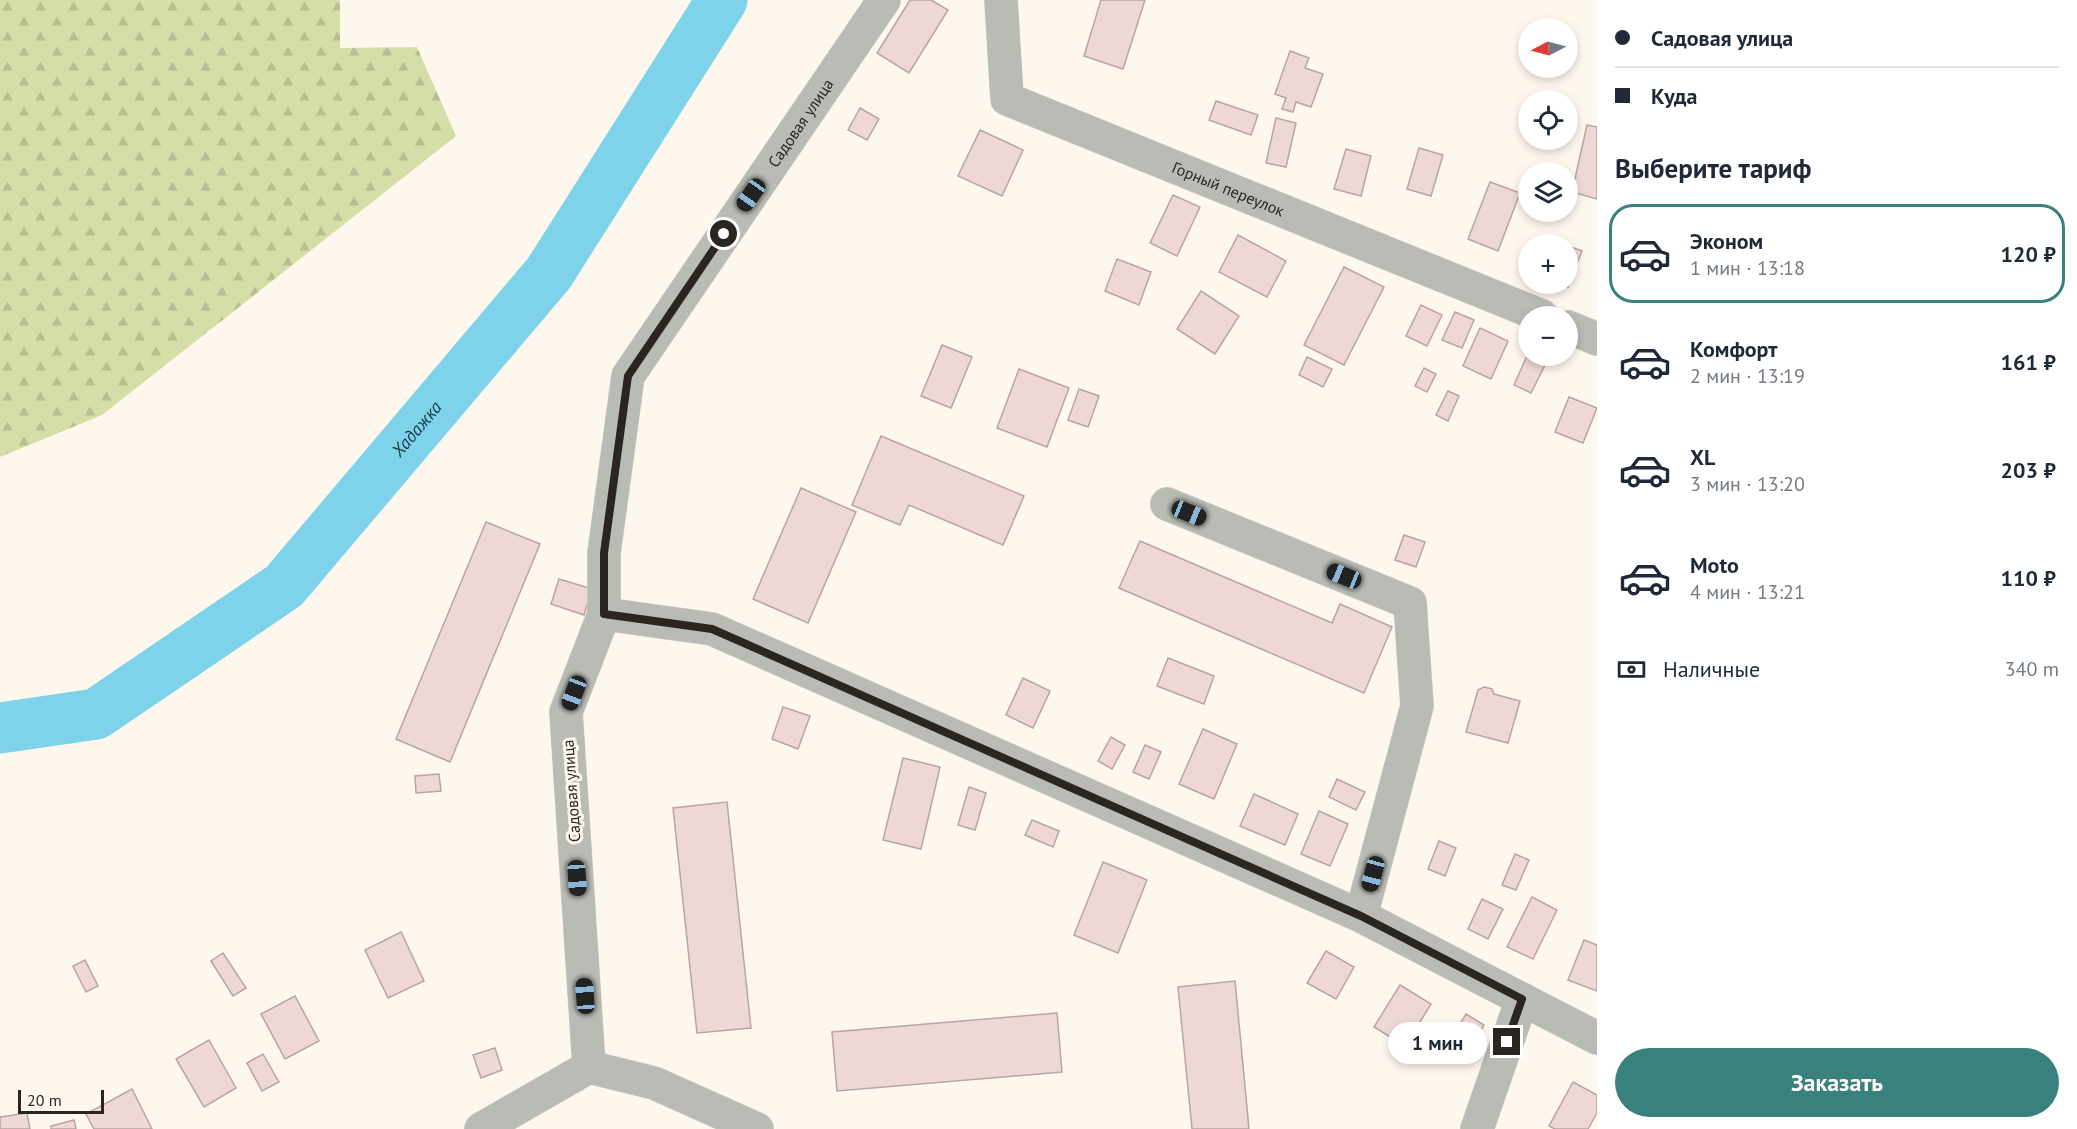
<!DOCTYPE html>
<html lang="ru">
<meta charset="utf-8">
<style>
body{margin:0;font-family:"PT Sans",sans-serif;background:#f2f2f3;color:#1f2937;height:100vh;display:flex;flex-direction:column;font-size:22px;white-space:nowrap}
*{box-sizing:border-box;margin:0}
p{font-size:20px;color:#747a83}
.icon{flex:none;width:33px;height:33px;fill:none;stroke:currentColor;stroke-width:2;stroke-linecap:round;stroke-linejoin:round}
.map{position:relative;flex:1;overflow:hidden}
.sheet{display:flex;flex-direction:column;background:#fff;width:480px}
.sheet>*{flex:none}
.hud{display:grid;align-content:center;height:132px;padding:0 18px;background:#fff}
.needle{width:39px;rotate:264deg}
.buttons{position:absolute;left:1518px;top:18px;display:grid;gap:12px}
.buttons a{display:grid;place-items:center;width:60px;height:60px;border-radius:50%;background:#fff;box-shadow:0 3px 9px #0003;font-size:30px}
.scale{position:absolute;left:18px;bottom:15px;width:86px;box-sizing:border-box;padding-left:6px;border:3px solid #2a251f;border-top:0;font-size:16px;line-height:21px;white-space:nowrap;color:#2a251f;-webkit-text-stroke:4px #fef7ee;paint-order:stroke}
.end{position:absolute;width:27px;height:27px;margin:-14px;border:8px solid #2a251f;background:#fff;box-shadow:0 0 0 3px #fff}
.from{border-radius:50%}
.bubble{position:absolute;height:42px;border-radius:21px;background:#fff;box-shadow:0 3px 9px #0003;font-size:20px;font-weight:700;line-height:42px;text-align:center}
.car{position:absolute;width:18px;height:36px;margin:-18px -9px;border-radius:8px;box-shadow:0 0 4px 2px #0007;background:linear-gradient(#222 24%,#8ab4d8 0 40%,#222 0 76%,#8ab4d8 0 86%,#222 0)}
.hud b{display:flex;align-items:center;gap:21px;height:57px;font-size:22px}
.hud b+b{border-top:2px solid #e0e1e3}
.hud i{width:15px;height:15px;background:#1f2937}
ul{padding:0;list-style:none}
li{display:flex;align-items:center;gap:18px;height:99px;margin:0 12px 9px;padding:0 6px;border:3px solid transparent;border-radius:24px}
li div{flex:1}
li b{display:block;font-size:22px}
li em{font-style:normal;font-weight:700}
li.on{border-color:#39817d}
li>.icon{width:54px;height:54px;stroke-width:1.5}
h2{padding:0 18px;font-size:27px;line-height:72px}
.pay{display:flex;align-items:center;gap:15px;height:66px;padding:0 18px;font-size:22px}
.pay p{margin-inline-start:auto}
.cta{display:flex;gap:12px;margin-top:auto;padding:12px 18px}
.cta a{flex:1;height:69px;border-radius:36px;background:#39817d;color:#fff;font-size:24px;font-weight:700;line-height:69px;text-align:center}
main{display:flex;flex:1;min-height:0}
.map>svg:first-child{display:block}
.forest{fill:url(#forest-firs)}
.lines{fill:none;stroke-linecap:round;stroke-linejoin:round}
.river{stroke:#7ed3eb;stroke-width:51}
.building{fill:#eed8d5;stroke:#b9a4a1;stroke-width:1.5}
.minor-casing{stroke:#d8d1c9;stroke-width:34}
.minor{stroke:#b8bcb5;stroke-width:33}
.route{stroke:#2a251f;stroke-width:8}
.labels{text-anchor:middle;stroke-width:6;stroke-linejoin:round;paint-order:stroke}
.street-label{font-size:16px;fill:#2a251f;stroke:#fef7ee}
.water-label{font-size:18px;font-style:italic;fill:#133c46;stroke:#fef7ee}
</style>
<main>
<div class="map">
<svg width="1597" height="1129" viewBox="0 0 1597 1129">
<defs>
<pattern id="forest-firs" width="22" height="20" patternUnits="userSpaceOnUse" patternTransform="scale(1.5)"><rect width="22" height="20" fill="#d6dea7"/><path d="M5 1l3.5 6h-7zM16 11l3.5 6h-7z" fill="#b8be8f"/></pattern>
</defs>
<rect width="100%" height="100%" fill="#fef7ee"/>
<polygon class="forest" points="0,0 340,0 340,48 417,47 456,136 102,415 0,457"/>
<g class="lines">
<path class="river" id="s1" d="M 0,728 L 96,714 L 284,586 L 549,273 L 722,0"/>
</g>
<g class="building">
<polygon points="910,0 931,0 948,10 909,73 877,53"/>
<polygon points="1101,0 1145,0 1123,69 1084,56"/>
<polygon points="1290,51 1309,58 1305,68 1323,74 1311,107 1296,102 1293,112 1282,109 1286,98 1275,94"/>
<polygon points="1216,101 1258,115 1251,135 1209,120"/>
<polygon points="860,108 879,119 867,140 848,130"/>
<polygon points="1276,118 1296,123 1286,167 1266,163"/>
<polygon points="1587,125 1597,127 1597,199 1572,192"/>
<polygon points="980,130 1023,150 1002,196 958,176"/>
<polygon points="1419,148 1443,155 1431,196 1407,189"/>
<polygon points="1346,149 1371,156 1361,196 1334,189"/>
<polygon points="1490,182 1520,193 1498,251 1468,239"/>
<polygon points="1173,195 1200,207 1177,256 1150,243"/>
<polygon points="1238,235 1286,261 1267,297 1219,272"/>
<polygon points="1568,246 1582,251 1568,287 1560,284 1568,284"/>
<polygon points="1117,259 1151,272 1139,305 1105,291"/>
<polygon points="1344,267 1384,287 1344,365 1304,345"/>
<polygon points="1201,291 1239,316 1215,354 1177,329"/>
<polygon points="1421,305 1442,315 1427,346 1406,336"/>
<polygon points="1455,312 1474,320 1462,348 1442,340"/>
<polygon points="1480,328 1508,341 1491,379 1463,366"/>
<polygon points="942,345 972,357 951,408 921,396"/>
<polygon points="1527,356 1545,365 1531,393 1514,385"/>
<polygon points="1307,357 1332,369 1323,387 1299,375"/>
<polygon points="1424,368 1436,374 1427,392 1415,386"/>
<polygon points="1019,369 1069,388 1047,447 997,428"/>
<polygon points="1079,389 1099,396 1088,427 1068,420"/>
<polygon points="1448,391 1459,396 1448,421 1436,415"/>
<polygon points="1569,397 1597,408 1583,443 1555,432"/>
<polygon points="881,436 1024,496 1003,545 909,505 900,525 852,505"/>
<polygon points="801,488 856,512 808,623 753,599"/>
<polygon points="486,522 540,544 450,762 396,739"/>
<polygon points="1404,535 1425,542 1416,567 1395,560"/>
<polygon points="1140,541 1332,623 1340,604 1392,627 1364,693 1119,588"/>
<polygon points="559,579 592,589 584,615 551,604"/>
<polygon points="1168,658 1214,676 1204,704 1157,686"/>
<polygon points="1023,678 1050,691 1033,728 1006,715"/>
<polygon points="1484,687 1492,689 1494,694 1520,701 1508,743 1466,732 1478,690"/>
<polygon points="783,707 810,716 798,749 772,739"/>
<polygon points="1203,729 1237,744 1214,799 1179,784"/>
<polygon points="1111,737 1125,745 1112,769 1098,761"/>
<polygon points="1145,745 1161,752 1149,779 1133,772"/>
<polygon points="903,758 940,767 921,849 883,840"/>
<polygon points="439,774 441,791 416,793 415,776"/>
<polygon points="1337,779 1365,792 1356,810 1329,797"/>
<polygon points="969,787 986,793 975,830 958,825"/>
<polygon points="1254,794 1298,814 1285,845 1240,826"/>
<polygon points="727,802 751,1028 697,1033 673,808"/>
<polygon points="1319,811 1348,824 1330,866 1301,854"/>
<polygon points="1032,820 1059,831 1053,847 1025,835"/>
<polygon points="1439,841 1456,848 1445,876 1428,869"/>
<polygon points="1515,854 1529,860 1516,890 1502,885"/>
<polygon points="1103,862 1147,880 1118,953 1074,935"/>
<polygon points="1532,897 1557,910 1533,959 1507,947"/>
<polygon points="1482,899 1503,909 1488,939 1468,929"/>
<polygon points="401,932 424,981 388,998 365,950"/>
<polygon points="1584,940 1597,945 1597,991 1568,980"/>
<polygon points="1326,951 1354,967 1336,999 1307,983"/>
<polygon points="223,953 246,988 233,996 211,961"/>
<polygon points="85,960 98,986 86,992 73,966"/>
<polygon points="1235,981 1249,1129 1192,1129 1178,987"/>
<polygon points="1400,985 1431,1004 1405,1046 1374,1027"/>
<polygon points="295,996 319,1041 285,1059 261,1014"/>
<polygon points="1057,1013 1062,1072 837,1091 832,1032"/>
<polygon points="1466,1014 1484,1025 1467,1053 1449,1042"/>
<polygon points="209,1040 236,1088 204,1107 176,1059"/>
<polygon points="495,1048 502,1070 481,1078 473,1055"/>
<polygon points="263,1054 279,1082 262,1091 247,1063"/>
<polygon points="1573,1082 1597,1095 1597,1113 1588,1129 1555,1129 1549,1126"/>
<polygon points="132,1089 152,1129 94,1129 86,1114"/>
<polygon points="27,1113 30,1129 0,1129 0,1117"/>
<polygon points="74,1120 76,1129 51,1129 51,1126"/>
</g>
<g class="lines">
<g class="minor-casing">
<g id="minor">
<path id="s2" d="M 1001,0 L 1007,99 L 1542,316"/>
<polyline points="1568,327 1597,339"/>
<polyline points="1167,504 1410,603 1417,706 1361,916"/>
<path id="s3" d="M 604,614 L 604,553 L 628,376 L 884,0"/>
<polyline points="589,1067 654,1083 757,1129"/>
<polyline points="481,1129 589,1067 566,712 604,614 712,629 1361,916 1597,1038"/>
<polyline points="1477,1129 1522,999"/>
</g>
</g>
<use href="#minor" class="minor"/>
</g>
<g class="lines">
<polyline class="route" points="724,234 628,376 604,553 604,614 712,629 1361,916 1522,999 1507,1042"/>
</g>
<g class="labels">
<g class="street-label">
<text dy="6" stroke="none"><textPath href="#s3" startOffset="546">Садовая улица</textPath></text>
<text dy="6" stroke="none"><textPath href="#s2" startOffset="338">Горный переулок</textPath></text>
<text transform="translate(571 791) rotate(-94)" y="6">Садовая улица</text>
</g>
<g class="water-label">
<text dy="6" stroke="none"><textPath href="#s1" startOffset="530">Хадажка</textPath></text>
</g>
</g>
</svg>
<div class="buttons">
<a><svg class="needle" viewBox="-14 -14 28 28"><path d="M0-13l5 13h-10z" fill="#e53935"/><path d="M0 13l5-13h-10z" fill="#747a83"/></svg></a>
<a><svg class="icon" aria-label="locate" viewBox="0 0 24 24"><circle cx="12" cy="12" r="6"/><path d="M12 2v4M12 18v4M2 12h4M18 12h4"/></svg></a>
<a><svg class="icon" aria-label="layers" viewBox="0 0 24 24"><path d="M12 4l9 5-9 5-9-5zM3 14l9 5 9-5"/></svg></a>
<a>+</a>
<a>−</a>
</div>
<div class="scale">20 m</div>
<i class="end from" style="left:724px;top:234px"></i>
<i class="end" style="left:1507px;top:1042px"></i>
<div class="bubble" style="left:1388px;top:1022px;width:99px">1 мин</div>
<i class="car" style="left:751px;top:195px;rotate:215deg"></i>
<i class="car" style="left:1189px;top:513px;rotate:112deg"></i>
<i class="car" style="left:1344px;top:576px;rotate:292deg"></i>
<i class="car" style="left:574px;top:693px;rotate:201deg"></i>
<i class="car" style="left:1373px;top:874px;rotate:195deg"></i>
<i class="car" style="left:577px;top:878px;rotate:176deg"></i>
<i class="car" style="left:585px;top:996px;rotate:356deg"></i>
</div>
<section class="sheet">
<div class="hud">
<b><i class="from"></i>Садовая улица</b>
<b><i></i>Куда</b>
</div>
<h2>Выберите тариф</h2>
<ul>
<li class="on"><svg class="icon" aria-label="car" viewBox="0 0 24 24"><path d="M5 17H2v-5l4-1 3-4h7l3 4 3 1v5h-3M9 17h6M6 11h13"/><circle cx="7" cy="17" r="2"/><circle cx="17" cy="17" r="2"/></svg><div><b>Эконом</b><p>1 мин · 13:18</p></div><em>120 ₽</em></li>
<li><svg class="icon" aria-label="car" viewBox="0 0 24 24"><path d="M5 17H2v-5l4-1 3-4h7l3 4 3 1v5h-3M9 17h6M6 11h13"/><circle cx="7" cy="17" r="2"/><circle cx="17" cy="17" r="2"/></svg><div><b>Комфорт</b><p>2 мин · 13:19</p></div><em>161 ₽</em></li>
<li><svg class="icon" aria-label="car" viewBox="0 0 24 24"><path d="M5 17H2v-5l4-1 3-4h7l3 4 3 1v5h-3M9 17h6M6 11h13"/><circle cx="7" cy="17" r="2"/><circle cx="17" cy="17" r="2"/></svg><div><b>XL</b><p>3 мин · 13:20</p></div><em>203 ₽</em></li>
<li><svg class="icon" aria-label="car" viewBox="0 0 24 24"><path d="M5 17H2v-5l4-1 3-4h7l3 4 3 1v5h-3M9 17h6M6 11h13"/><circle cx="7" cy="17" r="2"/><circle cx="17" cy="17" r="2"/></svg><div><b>Moto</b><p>4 мин · 13:21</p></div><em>110 ₽</em></li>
</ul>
<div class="pay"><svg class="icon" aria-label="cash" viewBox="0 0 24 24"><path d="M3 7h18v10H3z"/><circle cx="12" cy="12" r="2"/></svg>Наличные<p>340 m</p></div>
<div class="cta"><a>Заказать</a></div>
</section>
</main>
